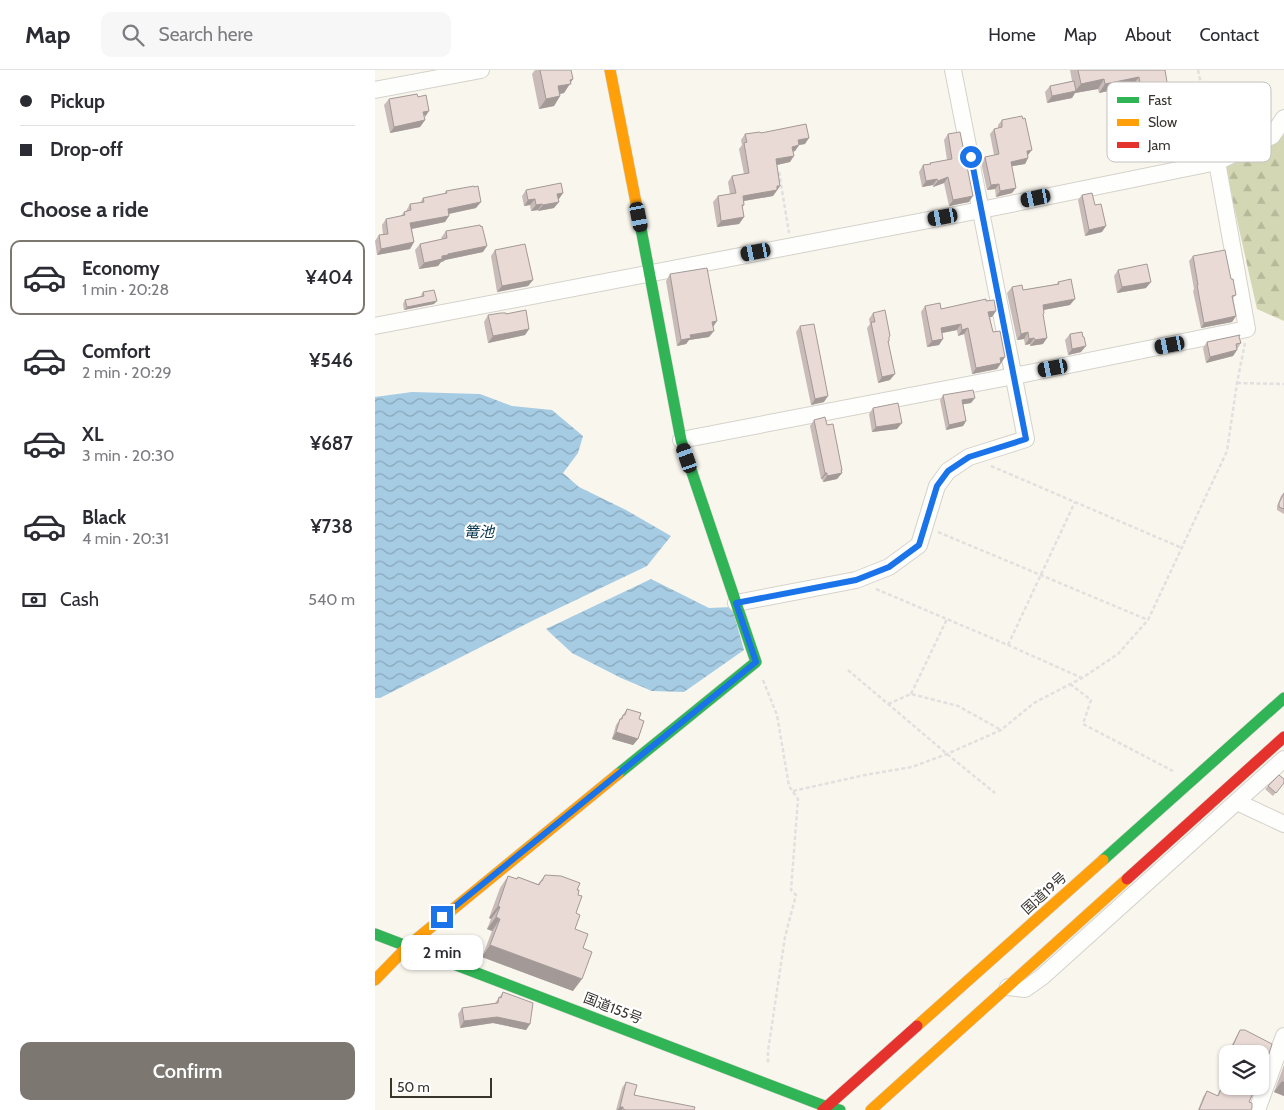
<!DOCTYPE html>
<meta charset="utf-8">
<style>
body{margin:0;font-family:Cabin,"Noto Sans JP",sans-serif;background:#f7f7f7;color:#2b2b33;height:100vh;display:flex;flex-direction:column;font-size:19px;white-space:nowrap}
*{box-sizing:border-box;margin:0}
p{font-size:16px;color:#7c7c81}
.icon{flex:none;width:28px;height:28px;fill:none;stroke:currentColor;stroke-width:2;stroke-linecap:round;stroke-linejoin:round}
.map{position:relative;flex:1;overflow:hidden}
.panel{display:flex;flex-direction:column;background:#fff;width:375px}
.panel>*{flex:none}
.banner{display:grid;align-content:center;height:110px;padding:0 20px;background:#fff}
.controls{position:absolute;left:844px;top:975px;display:grid;gap:10px}
.controls a{display:grid;place-items:center;width:50px;height:50px;border-radius:10px;background:#fff;box-shadow:0 1px 4px #0004;font-size:25px}
.scale{position:absolute;left:15px;bottom:12px;width:102px;box-sizing:border-box;padding-left:5px;border:2px solid #38342e;border-top:0;font-size:14px;line-height:18px;white-space:nowrap;color:#38342e;-webkit-text-stroke:4px #fff;paint-order:stroke}
.end{position:absolute;width:22px;height:22px;margin:-11px;border:6px solid #1a73e8;background:#fff;box-shadow:0 0 0 2px #fff}
.from{border-radius:50%}
.bubble{position:absolute;height:35px;border-radius:10px;background:#fff;box-shadow:0 1px 4px #0004;font-size:16px;font-weight:600;line-height:35px;text-align:center}
.car{position:absolute;width:15px;height:30px;margin:-15px -8px;border-radius:6px;box-shadow:0 0 4px 1px #0007;background:linear-gradient(#222 24%,#8ab4d8 0 40%,#222 0 76%,#8ab4d8 0 86%,#222 0)}
.banner b{display:flex;align-items:center;gap:18px;height:48px;font-size:19px}
.banner b+b{border-top:1px solid #e1e1e2}
.banner i{width:12px;height:12px;background:#2b2b33}
ul{padding:0;list-style:none}
li{display:flex;align-items:center;gap:15px;height:75px;margin:0 10px 8px;padding:0 10px;border:2px solid transparent;border-radius:10px}
li div{flex:1}
li b{display:block;font-size:19px}
li em{font-style:normal;font-weight:600}
li.selected{border-color:#7c7871}
li>.icon{width:45px;height:45px;stroke-width:1.5}
h2{padding:0 20px;font-size:22px;line-height:60px}
.pay{display:flex;align-items:center;gap:12px;height:55px;padding:0 20px;font-size:19px}
.pay p{margin-inline-start:auto}
.cta{display:flex;gap:10px;margin-top:auto;padding:10px 20px}
.cta a{flex:1;height:58px;border-radius:10px;background:#7c7871;color:#fff;font-size:20px;font-weight:600;line-height:58px;text-align:center}
header{display:flex;align-items:center;gap:30px;box-sizing:border-box;height:70px;padding:0 25px;background:#fff;border-bottom:1px solid #e1e1e2}
header strong{font-size:24px}
nav{display:flex;gap:28px;margin-inline-start:auto;font-size:18px}
.search{width:350px;height:45px;background:#f7f7f7;display:flex;align-items:center;gap:12px;box-sizing:border-box;padding:0 18px;border-radius:10px;color:#7c7c81;font-size:19px}
main{display:flex;flex:1;min-height:0}
.map>svg:first-child{display:block}
.forest{fill:url(#forest-firs)}
.water{fill:url(#water-waves)}
.lines{fill:none;stroke-linecap:round;stroke-linejoin:round}
.street-casing{stroke:#d5d2cb;stroke-width:18}
.fast-casing{stroke:#d5d2cb;stroke-width:12}
.slow-casing{stroke:#d5d2cb;stroke-width:12}
.jam-casing{stroke:#d5d2cb;stroke-width:12}
.path{stroke:#e1e0de;stroke-width:2.5;stroke-dasharray:4 2.5;stroke-linecap:butt}
.street{stroke:#fefefc;stroke-width:16}
.fast{stroke:#30b455;stroke-width:11}
.slow{stroke:#ff9f0a;stroke-width:11}
.jam{stroke:#e5322d;stroke-width:11}
.wall{fill:#c8bbb8}
.shaded-wall{fill:#a39996}
.building{fill:#e9dad6;stroke:#a39996}
.route{stroke:#1a73e8;stroke-width:6}
.labels{text-anchor:middle;stroke-width:4.5;stroke-linejoin:round;paint-order:stroke}
.street-label{font-size:14px;fill:#38342e;stroke:#fff}
.water-label{font-size:15px;font-style:italic;fill:#02324b;stroke:#fff}
.key{fill:#fff;stroke:#c3c2c0;stroke-width:1}
.key-label{font-size:14px;fill:#38342e}
</style>
<header>
<strong>Map</strong>
<div class="search"><svg class="icon" aria-label="search" viewBox="0 0 24 24"><circle cx="10" cy="10" r="6"/><path d="M15 15l6 6"/></svg>Search here</div>
<nav><a>Home</a><a>Map</a><a>About</a><a>Contact</a></nav>
</header>
<main>
<section class="panel">
<div class="banner">
<b><i class="from"></i>Pickup</b>
<b><i></i>Drop-off</b>
</div>
<h2>Choose a ride</h2>
<ul>
<li class="selected"><svg class="icon" aria-label="car" viewBox="0 0 24 24"><path d="M5 17H2v-5l4-1 3-4h7l3 4 3 1v5h-3M9 17h6M6 11h13"/><circle cx="7" cy="17" r="2"/><circle cx="17" cy="17" r="2"/></svg><div><b>Economy</b><p>1 min · 20:28</p></div><em>¥404</em></li>
<li><svg class="icon" aria-label="car" viewBox="0 0 24 24"><path d="M5 17H2v-5l4-1 3-4h7l3 4 3 1v5h-3M9 17h6M6 11h13"/><circle cx="7" cy="17" r="2"/><circle cx="17" cy="17" r="2"/></svg><div><b>Comfort</b><p>2 min · 20:29</p></div><em>¥546</em></li>
<li><svg class="icon" aria-label="car" viewBox="0 0 24 24"><path d="M5 17H2v-5l4-1 3-4h7l3 4 3 1v5h-3M9 17h6M6 11h13"/><circle cx="7" cy="17" r="2"/><circle cx="17" cy="17" r="2"/></svg><div><b>XL</b><p>3 min · 20:30</p></div><em>¥687</em></li>
<li><svg class="icon" aria-label="car" viewBox="0 0 24 24"><path d="M5 17H2v-5l4-1 3-4h7l3 4 3 1v5h-3M9 17h6M6 11h13"/><circle cx="7" cy="17" r="2"/><circle cx="17" cy="17" r="2"/></svg><div><b>Black</b><p>4 min · 20:31</p></div><em>¥738</em></li>
</ul>
<div class="pay"><svg class="icon" aria-label="cash" viewBox="0 0 24 24"><path d="M3 7h18v10H3z"/><circle cx="12" cy="12" r="2"/></svg>Cash<p>540 m</p></div>
<div class="cta"><a>Confirm</a></div>
</section>
<div class="map">
<svg width="909" height="1040" viewBox="0 0 909 1040">
<defs>
<pattern id="forest-firs" width="22" height="20" patternUnits="userSpaceOnUse" patternTransform="scale(1.25)"><rect width="22" height="20" fill="#d3d7b3"/><path d="M5 1l3.5 6h-7zM16 11l3.5 6h-7z" fill="#b6b99a"/></pattern>
<pattern id="water-waves" width="16" height="10" patternUnits="userSpaceOnUse" patternTransform="scale(1.25)"><rect width="16" height="10" fill="#a6cce4"/><path d="M0 5q4-4 8 0t8 0" fill="none" stroke="#88a6b9"/></pattern>
</defs>
<rect width="100%" height="100%" fill="#f9f6ee"/>
<polygon class="forest" points="909,65 909,251 882,239 849,92"/>
<g class="water">
<polygon points="37,322 105,324 137,336 177,340 208,366 203,383 188,403 204,417 251,440 296,466 272,496 159,550 5,628 0,628 0,327"/>
<polygon points="276,509 334,538 357,537 369,580 309,622 277,621 246,608 197,583 171,559"/>
</g>
<g class="lines">
<g class="street-casing">
<g id="street">
<polyline points="0,20 106,0"/>
<polyline points="0,256 606,140 842,92 897,66 909,48"/>
<polyline points="306,370 639,306 872,259 842,92"/>
<polyline points="361,533 481,510 514,497 544,475 562,416 573,401 594,387 651,369 578,0"/>
<polyline points="862,732 909,754"/>
<polyline points="633,917 650,919 667,907 909,689"/>
<polyline points="882,1040 909,966"/>
</g>
</g>
<g class="fast-casing">
<g id="fast">
<polyline points="243,704 381,592 306,370 264,148"/>
<polyline points="728,790 909,628"/>
<polyline points="0,864 452,1037 465,1040"/>
</g>
</g>
<g class="slow-casing">
<g id="slow">
<polyline points="235,0 264,148"/>
<polyline points="0,910 33,876 243,704"/>
<polyline points="542,956 728,790"/>
<polyline points="496,1040 752,809"/>
</g>
</g>
<g class="jam-casing">
<g id="jam">
<polyline points="752,809 909,667"/>
<polyline points="448,1040 542,956"/>
</g>
</g>
<g class="path">
<polyline points="823,0 839,77"/>
<polyline points="404,102 414,163"/>
<polyline points="862,313 909,314"/>
<polyline points="616,396 807,478"/>
<polyline points="563,462 773,550"/>
<polyline points="501,519 633,575 707,608"/>
<polyline points="633,575 700,432"/>
<polyline points="473,600 572,684 620,723"/>
<polyline points="388,610 402,645 414,716 423,729 416,820 421,825 410,867 393,981 393,993"/>
<polyline points="695,614 716,630 708,654 798,701"/>
<polyline points="536,624 572,549"/>
<polyline points="513,634 536,624 583,636 626,660"/>
<polyline points="418,721 490,705 537,697 572,684 626,660 659,633 707,608 743,584 773,550 852,381 862,313 870,273"/>
</g>
<use href="#street" class="street"/>
<use href="#fast" class="fast"/>
<use href="#slow" class="slow"/>
<use href="#jam" class="jam"/>
</g>
<g class="wall">
<polygon points="160,0 196,0 196,12 189,23 185,24 185,26 179,36 164,39 157,4"/>
<polygon points="695,0 790,0 789,44 763,49 757,16 724,23 723,19 700,23 697,28 672,33 670,22 675,16 697,11"/>
<polygon points="14,29 49,47 50,50 45,57 15,63 9,35"/>
<polygon points="627,50 653,85 653,88 650,94 637,96 637,123 621,127 620,119 612,120 606,92 610,87 619,85 615,64 619,59 623,58 623,55"/>
<polygon points="817,59 837,70 832,76 816,80 813,66"/>
<polygon points="386,63 430,74 424,75 420,81 418,82 415,92 402,95 405,116 398,126 368,131 369,135 367,138 369,147 364,154 342,157 338,132 343,126 355,124 353,112 357,106 369,104 364,79 367,75 366,70 370,64"/>
<polygon points="573,64 594,132 574,136 569,113 558,117 558,115 547,117 544,102 548,95 554,94 555,93 572,90 569,70"/>
<polygon points="151,120 188,123 183,129 179,138 163,141 163,140 156,141 155,135 149,136 147,126"/>
<polygon points="71,121 101,138 74,144 70,152 37,159 39,172 35,179 2,185 0,171 4,165 8,165 7,155 11,149 26,146 29,142 31,141 35,134 45,133 48,128 69,124"/>
<polygon points="707,125 727,162 710,166 703,130"/>
<polygon points="71,161 108,182 70,190 69,191 66,192 63,196 44,199 40,180 45,174 67,169 66,168"/>
<polygon points="120,180 158,210 153,216 122,222 116,186"/>
<polygon points="818,186 856,209 861,225 857,229 861,246 857,252 826,258 818,221 819,219 814,191"/>
<polygon points="743,200 771,218 742,223 739,206"/>
<polygon points="295,204 338,257 334,267 314,270 311,274 302,276 291,211"/>
<polygon points="683,212 695,235 668,240 668,274 655,276 655,274 650,275 649,269 642,270 632,223 637,217 648,220 682,214"/>
<polygon points="48,222 59,234 29,240 28,234 30,230 47,227 46,225"/>
<polygon points="611,231 621,241 617,247 615,247 618,262 630,287 622,299 597,304 589,264 583,266 582,260 567,263 564,275 552,277 546,242 550,236 566,239"/>
<polygon points="498,243 514,268 513,273 515,310 503,313 492,258 495,254 494,249"/>
<polygon points="131,244 154,259 150,265 113,273 109,252 113,245"/>
<polygon points="425,256 449,332 436,335 421,262"/>
<polygon points="695,264 706,282 693,285 690,270"/>
<polygon points="864,267 866,273 858,286 831,293 828,278 832,272"/>
<polygon points="568,325 596,333 588,334 591,351 588,356 571,360 565,330"/>
<polygon points="498,338 522,359 497,362 494,344"/>
<polygon points="439,350 452,355 467,403 462,409 448,412 447,409 446,409 435,356"/>
<polygon points="909,423 909,444 902,440 902,436 906,426"/>
<polygon points="252,639 264,649 263,669 258,675 237,669 241,655"/>
<polygon points="909,713 898,726 890,719 893,716"/>
<polygon points="170,805 202,820 203,825 201,843 200,859 208,878 198,921 107,887 117,861 112,859 116,849 114,848 125,818 133,806 141,809 143,807 163,814"/>
<polygon points="128,922 155,954 151,960 118,953 85,958 83,944 87,938 120,933"/>
<polygon points="865,960 892,990 887,996 885,995 885,984 852,984 852,996 847,994 861,967"/>
<polygon points="909,995 909,1026 899,1022"/>
<polygon points="852,1004 852,1016 874,1032 876,1040 823,1040 828,1027 832,1021 842,1026"/>
<polygon points="251,1012 259,1025 319,1040 241,1040 247,1018"/>
</g>
<g class="shaded-wall">
<polygon points="764,7 757,16 724,23 730,14"/>
<polygon points="198,9 189,23 176,26 183,16 195,10"/>
<polygon points="729,9 723,19 700,23 697,28 672,33 677,26 700,21 706,14"/>
<polygon points="185,26 179,36 164,39 171,29"/>
<polygon points="796,35 789,44 763,49 770,40"/>
<polygon points="54,41 50,47 48,42"/>
<polygon points="50,50 45,57 15,63 19,57"/>
<polygon points="434,68 430,74 418,76 423,70"/>
<polygon points="837,70 832,76 816,80 820,73"/>
<polygon points="424,75 420,81 413,83 417,77"/>
<polygon points="657,80 653,85 648,86 652,81"/>
<polygon points="419,86 415,92 397,96 401,89"/>
<polygon points="653,88 650,94 632,97 636,92"/>
<polygon points="573,107 569,113 558,117 563,111"/>
<polygon points="562,109 558,115 547,117 551,111"/>
<polygon points="624,114 620,119 612,120 616,115"/>
<polygon points="405,116 398,126 363,132 368,126"/>
<polygon points="641,118 637,123 621,127 625,121"/>
<polygon points="188,123 184,129 178,130 182,124"/>
<polygon points="598,126 594,132 574,136 578,130"/>
<polygon points="160,129 155,135 149,136 153,130"/>
<polygon points="106,132 101,138 68,145 73,139"/>
<polygon points="184,132 179,138 163,141 168,135"/>
<polygon points="167,134 163,140 156,141 161,135"/>
<polygon points="74,146 70,152 31,160 35,153"/>
<polygon points="369,147 364,154 342,157 346,151"/>
<polygon points="731,156 727,162 710,166 714,160"/>
<polygon points="39,172 35,179 2,185 6,179"/>
<polygon points="112,176 108,182 70,190 69,191 66,192 63,196 44,199 49,193 73,184"/>
<polygon points="158,210 153,216 122,222 127,216"/>
<polygon points="776,212 771,218 742,223 747,217"/>
<polygon points="700,229 695,235 663,241 668,235"/>
<polygon points="62,231 59,234 29,240 32,237"/>
<polygon points="621,241 617,247 609,248 613,242"/>
<polygon points="861,246 857,252 826,258 829,253"/>
<polygon points="342,251 338,257 337,252"/>
<polygon points="586,254 582,260 562,264 566,258"/>
<polygon points="593,258 589,264 583,266 587,260"/>
<polygon points="154,259 150,265 113,273 118,266"/>
<polygon points="339,261 334,267 314,270 311,274 302,276 306,270 315,265"/>
<polygon points="653,262 649,269 642,270 646,264"/>
<polygon points="659,268 655,274 650,275 654,269"/>
<polygon points="672,268 668,274 655,276 660,270"/>
<polygon points="568,269 564,275 552,277 557,271"/>
<polygon points="711,276 706,282 693,285 697,279"/>
<polygon points="862,280 858,286 831,293 835,287"/>
<polygon points="630,287 626,293 625,288"/>
<polygon points="626,293 622,299 597,304 601,298"/>
<polygon points="520,304 515,310 503,313 507,307"/>
<polygon points="453,326 449,332 436,335 440,329"/>
<polygon points="600,328 596,333 584,335 587,330"/>
<polygon points="591,351 588,356 571,360 574,355"/>
<polygon points="527,353 522,359 497,362 501,357"/>
<polygon points="467,400 465,403 467,403 462,409 448,412 452,406"/>
<polygon points="450,403 452,403 447,409 446,409"/>
<polygon points="241,662 263,669 258,675 237,669"/>
<polygon points="123,836 125,837 116,849 114,848"/>
<polygon points="121,847 125,849 117,861 112,859"/>
<polygon points="115,875 207,909 198,921 107,887"/>
<polygon points="122,947 155,954 151,960 118,953 85,958 89,951"/>
<polygon points="888,989 892,990 887,996 885,995"/>
<polygon points="907,1011 909,1012 909,1026 899,1022"/>
<polygon points="245,1037 248,1037 247,1040 242,1040"/>
</g>
<g class="building">
<polygon points="165,0 196,0 198,9 195,10 196,14 183,16 185,26 171,29"/>
<polygon points="703,0 790,0 796,35 770,40 764,7 730,14 729,9 706,14"/>
<polygon points="699,11 701,21 677,26 675,16"/>
<polygon points="42,24 43,27 51,25 54,41 48,42 50,50 19,57 14,29"/>
<polygon points="647,46 648,49 650,48 657,80 652,81 653,88 636,92 641,118 625,121 624,114 616,115 610,87 624,84 619,59 627,57 627,50"/>
<polygon points="431,54 434,68 423,70 424,75 417,77 419,86 401,89 405,116 402,116 402,120 368,126 369,135 367,135 369,147 346,151 343,126 361,123 357,106 374,103 369,73 372,72 370,64 385,62 386,63"/>
<polygon points="585,62 598,126 578,130 573,107 563,111 562,109 551,111 548,95 556,94 555,93 577,89 573,64"/>
<polygon points="186,113 188,123 182,124 184,132 168,135 167,134 161,135 160,129 153,130 151,120"/>
<polygon points="99,116 99,117 103,116 106,132 73,139 74,146 35,153 39,172 6,179 4,165 13,164 11,149 30,145 29,142 36,140 35,134 49,132 48,128 72,123 71,121"/>
<polygon points="717,123 720,135 726,134 731,156 714,160 707,125"/>
<polygon points="105,155 106,157 107,156 112,176 73,184 73,185 67,186 67,189 49,193 45,174 72,168 71,161"/>
<polygon points="150,174 158,210 127,216 120,180"/>
<polygon points="850,180 856,209 858,209 861,225 857,226 861,246 829,253 822,215 823,215 818,186"/>
<polygon points="772,194 776,212 747,217 743,200"/>
<polygon points="332,198 342,251 337,252 339,261 315,265 316,268 306,270 295,204"/>
<polygon points="696,209 700,229 668,235 669,243 668,244 672,268 660,270 659,268 654,269 653,262 646,264 637,217 647,215 648,220 684,214 683,212"/>
<polygon points="59,220 62,231 32,237 30,230 49,226 48,222"/>
<polygon points="611,229 611,231 619,230 621,241 613,242 618,262 625,261 630,287 625,288 626,293 601,298 593,258 587,260 586,254 566,258 568,269 557,271 550,236 565,233 566,239"/>
<polygon points="151,240 154,259 118,266 113,245 126,243 131,243 131,244"/>
<polygon points="510,240 515,266 514,267 514,271 513,271 520,304 507,307 496,252 500,252 498,243"/>
<polygon points="439,254 453,326 440,329 425,256"/>
<polygon points="707,262 708,267 709,267 711,276 697,279 695,264"/>
<polygon points="865,265 864,267 866,273 861,274 862,280 835,287 832,272"/>
<polygon points="598,320 600,328 587,330 591,351 574,355 568,325"/>
<polygon points="523,333 527,353 501,357 498,338"/>
<polygon points="450,347 452,355 458,354 467,400 466,400 467,403 452,406 452,403 450,403 439,350"/>
<polygon points="909,423 909,439 904,437 904,433"/>
<polygon points="252,639 266,643 264,649 269,651 263,669 241,662 245,649 247,649 248,645 250,645"/>
<polygon points="904,705 909,709 909,713 901,723 893,716"/>
<polygon points="170,805 186,806 205,813 202,820 204,820 203,825 207,826 201,843 205,845 200,859 213,864 208,878 217,882 207,909 115,875 125,849 121,847 125,837 123,836 133,806 142,809 143,807 164,815 166,811 167,811"/>
<polygon points="128,922 158,933 155,954 122,947 89,951 87,938 123,933 124,927 126,928"/>
<polygon points="865,960 870,960 897,974 892,990 888,989 885,996 885,984 854,984"/>
<polygon points="852,1007 852,1016 881,1016 874,1032 877,1033 877,1038 876,1040 824,1040 832,1021 843,1026"/>
<polygon points="251,1012 262,1015 259,1025 320,1037 319,1040 251,1040 248,1039 248,1037 245,1037"/>
</g>
<g class="lines">
<polyline class="route" points="67,847 381,592 361,533 481,510 514,497 544,475 562,416 573,401 594,387 651,369 596,87"/>
</g>
<g class="labels">
<g class="street-label">
<text transform="translate(669 823) rotate(-42)" y="5">国道19号</text>
<text transform="translate(238 938) rotate(21)" y="5">国道155号</text>
</g>
<g class="water-label">
<text x="104" y="467">篭池</text>
</g>
</g>
<rect x="732" y="12" width="164" height="80" rx="8" class="key"/>
<rect x="742" y="27" width="22" height="6" fill="#30b455"/>
<rect x="742" y="49" width="22" height="7" fill="#ff9f0a"/>
<rect x="742" y="72" width="22" height="6" fill="#e5322d"/>
<g class="key-label">
<text x="773" y="35">Fast</text>
<text x="773" y="57">Slow</text>
<text x="773" y="80">Jam</text>
</g>
</svg>
<div class="controls">
<a><svg class="icon" aria-label="layers" viewBox="0 0 24 24"><path d="M12 4l9 5-9 5-9-5zM3 14l9 5 9-5"/></svg></a>
</div>
<div class="scale">50 m</div>
<i class="end from" style="left:596px;top:87px"></i>
<i class="end" style="left:67px;top:847px"></i>
<div class="bubble" style="left:26px;top:865px;width:82px">2 min</div>
<i class="car" style="left:661px;top:128px;rotate:258deg"></i>
<i class="car" style="left:264px;top:147px;rotate:169deg"></i>
<i class="car" style="left:568px;top:147px;rotate:260deg"></i>
<i class="car" style="left:381px;top:182px;rotate:259deg"></i>
<i class="car" style="left:795px;top:275px;rotate:259deg"></i>
<i class="car" style="left:678px;top:298px;rotate:259deg"></i>
<i class="car" style="left:312px;top:388px;rotate:341deg"></i>
</div>
</main>
